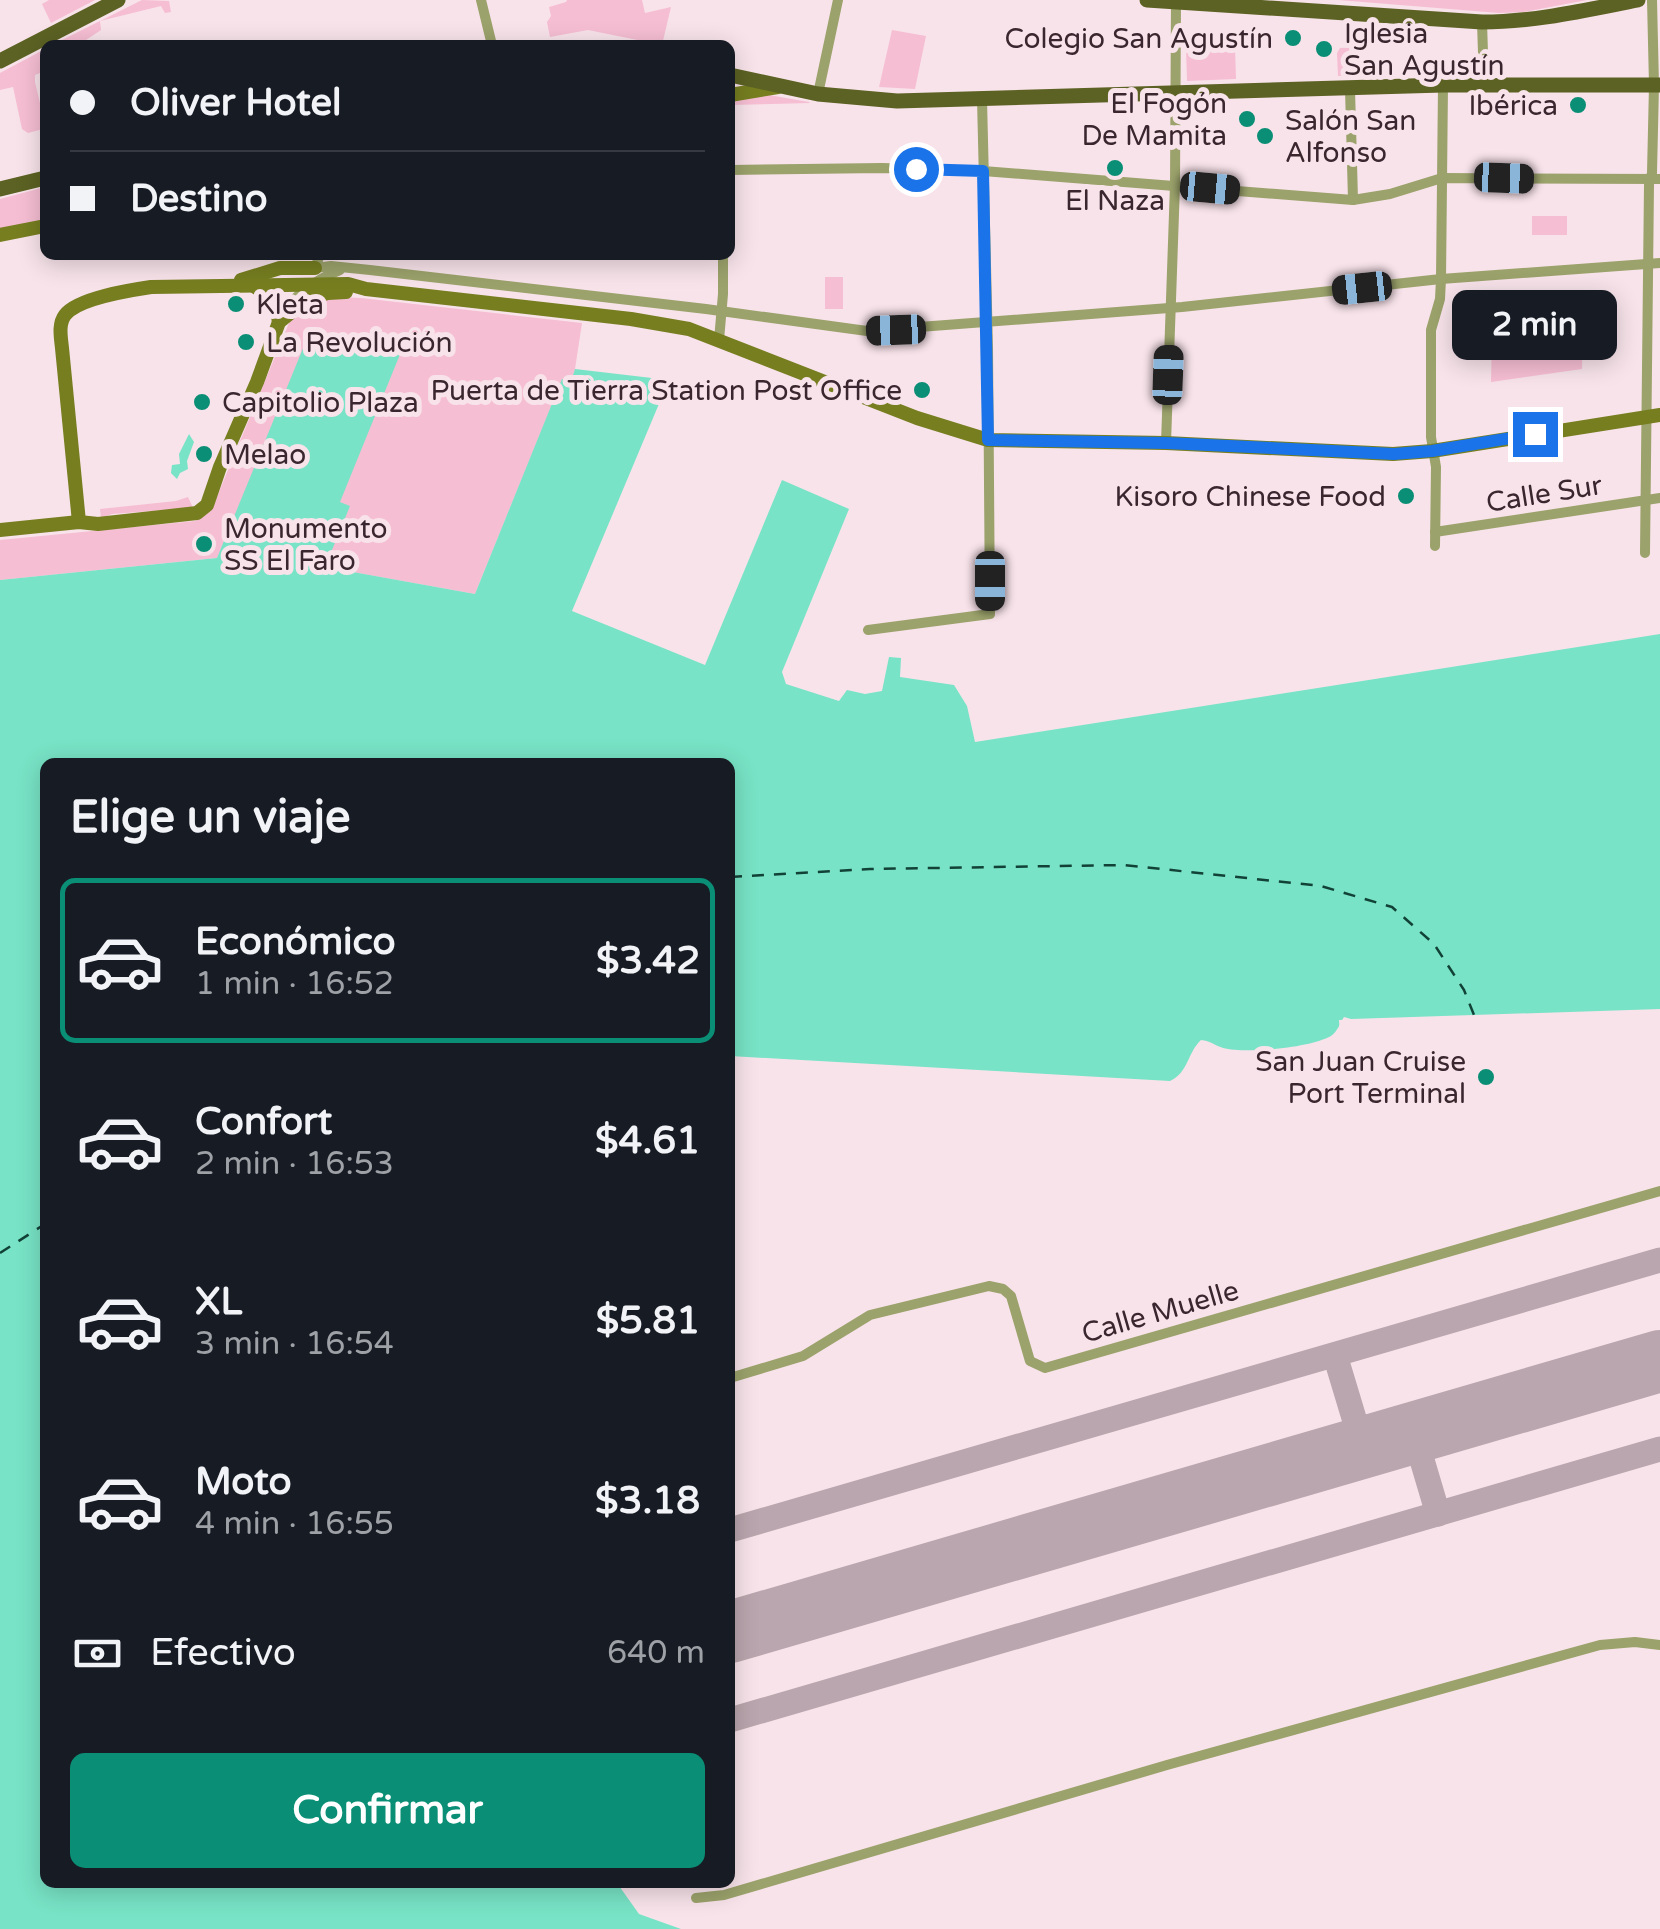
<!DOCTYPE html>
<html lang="es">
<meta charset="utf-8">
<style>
body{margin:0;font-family:"Varela Round",sans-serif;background:#20242c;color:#f1f3f6;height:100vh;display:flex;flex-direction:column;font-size:38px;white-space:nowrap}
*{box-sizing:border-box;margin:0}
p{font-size:32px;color:#9ea1a6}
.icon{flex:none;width:55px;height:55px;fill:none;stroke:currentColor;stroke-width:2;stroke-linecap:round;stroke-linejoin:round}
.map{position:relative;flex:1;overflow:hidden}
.sheet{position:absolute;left:40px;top:758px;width:695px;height:1130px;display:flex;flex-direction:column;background:#171b24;border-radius:15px;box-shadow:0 5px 25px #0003}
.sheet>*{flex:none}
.hud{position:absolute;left:40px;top:40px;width:695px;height:220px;border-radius:15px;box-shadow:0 5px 25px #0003;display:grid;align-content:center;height:220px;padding:0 30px;background:#171b24}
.end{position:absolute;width:45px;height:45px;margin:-22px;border:12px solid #1a73e8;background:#fff;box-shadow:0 0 0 5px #fff}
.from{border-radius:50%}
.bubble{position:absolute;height:70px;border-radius:15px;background:#171b24;box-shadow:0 5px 25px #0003;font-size:32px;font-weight:700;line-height:70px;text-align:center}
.car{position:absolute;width:30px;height:60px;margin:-30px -15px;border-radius:12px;box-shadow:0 0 8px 2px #0007;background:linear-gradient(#222 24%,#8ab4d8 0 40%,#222 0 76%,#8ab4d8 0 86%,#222 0)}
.hud b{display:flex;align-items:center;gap:35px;height:95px;font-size:38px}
.hud b+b{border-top:2px solid #363941}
.hud i{width:25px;height:25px;background:#f1f3f6}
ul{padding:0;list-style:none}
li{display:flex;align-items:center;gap:30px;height:165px;margin:0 20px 15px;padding:0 10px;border:5px solid transparent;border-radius:15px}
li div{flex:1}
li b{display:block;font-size:38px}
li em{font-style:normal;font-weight:700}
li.selected{border-color:#0a8e75}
li>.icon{width:90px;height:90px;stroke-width:1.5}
h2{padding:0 30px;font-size:45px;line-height:120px}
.pay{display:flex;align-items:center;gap:25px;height:110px;padding:0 30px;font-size:38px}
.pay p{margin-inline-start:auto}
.action{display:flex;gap:20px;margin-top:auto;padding:20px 30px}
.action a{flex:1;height:115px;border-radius:15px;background:#0a8e75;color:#fff;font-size:40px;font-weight:700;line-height:115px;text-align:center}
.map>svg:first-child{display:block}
.green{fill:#f6bed3}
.water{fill:#78e3c6}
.pier{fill:#f8e3ea}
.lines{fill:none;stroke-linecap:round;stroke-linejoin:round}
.ferry{stroke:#124237;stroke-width:2.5;stroke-dasharray:12 10;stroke-linecap:butt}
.taxiway{stroke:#baa6ae;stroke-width:25}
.runway{stroke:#baa6ae;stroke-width:62}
.street{stroke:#9ba26b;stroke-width:10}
.secondary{stroke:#767e20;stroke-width:14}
.primary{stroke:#5c6223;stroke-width:15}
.route{stroke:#1a73e8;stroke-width:12}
.poi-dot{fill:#0a8e75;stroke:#f8e3ea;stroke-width:4}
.labels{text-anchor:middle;stroke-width:10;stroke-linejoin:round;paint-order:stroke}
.poi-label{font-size:28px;fill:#3a262e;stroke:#f8e3ea;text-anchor:start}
.street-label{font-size:28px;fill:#3a262e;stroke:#f8e3ea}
</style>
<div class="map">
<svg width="1660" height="1929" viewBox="0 0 1660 1929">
<rect width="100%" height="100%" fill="#f8e3ea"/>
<g class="green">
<polygon points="49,0 95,0 51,23 42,4"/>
<polygon points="142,0 169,1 171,12 165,13 161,6 100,21 101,30 86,40 84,45 52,45"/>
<polygon points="567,0 642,0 645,13 671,7 662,45 588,30 550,37 547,22 551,16 549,7 566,2"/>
<polygon points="1338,0 1587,0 1524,12 1499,13"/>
<polygon points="892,30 926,36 915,89 879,87"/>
<polygon points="1235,47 1236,79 1187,81 1186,49"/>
<polygon points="1361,47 1362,74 1338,76 1337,53 1340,48"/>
<polygon points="45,49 45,71 35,75 35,82 45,124 42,124 43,129 28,133 22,129 13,87 0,90 0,73"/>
<polygon points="769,95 809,102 810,103 730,105 730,99"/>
<polygon points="45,187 45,220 0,229 0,199"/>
<rect x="1532" y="216" width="35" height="19"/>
<rect x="825" y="277" width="18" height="32"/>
<path d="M 337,297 L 361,298 L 582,323 L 575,369 L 571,382 L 562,380 L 475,594 L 324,567 L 349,506 L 340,503 L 340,335 L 338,344 L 235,518 L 217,558 L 0,580 L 0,540 L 195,521 L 211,511 L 289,323 C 302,306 317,302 337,297 Z"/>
<polygon points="1583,326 1582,369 1491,382 1492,335"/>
<polygon points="188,497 193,508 112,514 101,518 100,509 176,501"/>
</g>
<g class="water">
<path d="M 340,334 L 405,342 L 340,502 L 350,506 L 325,567 L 475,594 L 562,379 L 571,381 L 575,369 L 669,380 L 572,611 L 705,665 L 782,480 L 849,509 L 782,672 L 786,684 L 839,701 L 847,690 L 865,694 L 882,691 L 889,657 L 901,658 L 900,677 L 954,685 L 967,706 L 975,742 L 1660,634 L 1660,1009 L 1351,1019 L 1344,1017 C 1340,1023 1338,1031 1331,1036 C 1309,1048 1247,1054 1223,1048 C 1214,1045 1211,1041 1201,1040 C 1187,1053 1189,1072 1170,1081 L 730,1056 L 730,762 L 45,762 L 45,1882 L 617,1883 L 639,1914 L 681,1929 L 0,1929 L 0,580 L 217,558 L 306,341 L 338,344 Z"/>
<polygon points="189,434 194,442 187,461 188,469 180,473 177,479 171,473 172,465 180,464 179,454"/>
</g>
<polygon class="pier" points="1660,1010 1660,1014 1346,1023 1340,1035 1339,1020"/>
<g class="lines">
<g class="ferry">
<polyline points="730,877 870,869 1124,865 1321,886 1392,907 1434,944 1464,990 1474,1015"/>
<polyline points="0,1253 45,1224"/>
</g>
<g class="taxiway">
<polyline points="1335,1355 1363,1448"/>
<polyline points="1414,1433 1438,1514"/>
<polyline points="730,1530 1660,1260"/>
<polyline points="730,1720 1660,1449"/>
</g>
<polyline class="runway" points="730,1632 1660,1361"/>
<g class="street">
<polyline points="481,0 492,45"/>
<polyline points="1482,22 1484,84"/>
<polyline points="1350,89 1353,200"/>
<polyline points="818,94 838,0"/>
<polyline points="730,170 882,168 983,171 1353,200 1390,194 1442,178 1660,179"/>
<polyline points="320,255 315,268 331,266 370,270 706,309 867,331 1182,307 1441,279 1660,263"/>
<path d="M 280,317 C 291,297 319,278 340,270"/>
<polyline points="719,340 723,294 723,255"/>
<polyline points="1166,443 1175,185 1176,1"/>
<polyline points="1435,532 1660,498"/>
<polyline points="1435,546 1436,467 1431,437 1431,330 1440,299 1441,279 1443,85"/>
<polyline points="1645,553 1649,184 1652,173 1654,85 1652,0"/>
<polyline points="868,630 990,614 988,348 982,99"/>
<polyline points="730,1378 803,1356 870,1315 989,1286 1003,1289 1011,1296 1030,1361 1045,1368 1660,1191"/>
<polyline points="696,1898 724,1895 1167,1765 1600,1645 1635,1642 1660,1645"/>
</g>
<g class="secondary">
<polyline points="730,95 778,87"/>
<polyline points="0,235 45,226"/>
<polyline points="241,280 280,268 315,268"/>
<polyline points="254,286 275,301 279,322"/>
<path d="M 79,522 L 62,348 C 61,338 58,324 65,315 C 78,298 131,290 151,287 L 348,284 L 366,289 L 631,319 L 689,329 L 917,418 L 988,440 L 1166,443 L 1393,454 L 1432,451 L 1660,415"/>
<polyline points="0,530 79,522 98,524 197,513 207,505 220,467 257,382 279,322 309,298 328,293 346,292"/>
</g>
<g class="primary">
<path d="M 1147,0 L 1482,22 C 1535,22 1586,10 1638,0"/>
<polyline points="0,61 118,0"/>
<polyline points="730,75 818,94 897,101 1443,85 1660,85"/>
<polyline points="0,189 45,178"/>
</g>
</g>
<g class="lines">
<polyline class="route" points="916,169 983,171 988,440 1166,443 1394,454 1432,451 1535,434"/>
</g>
<g class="poi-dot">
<circle cx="1293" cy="38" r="10"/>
<circle cx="1324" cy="49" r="10"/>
<circle cx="1578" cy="105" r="10"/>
<circle cx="1247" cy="119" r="10"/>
<circle cx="1265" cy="136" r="10"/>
<circle cx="1115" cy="168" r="10"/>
<circle cx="236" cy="304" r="10"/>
<circle cx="246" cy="342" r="10"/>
<circle cx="922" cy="390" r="10"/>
<circle cx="202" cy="402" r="10"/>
<circle cx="204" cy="454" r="10"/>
<circle cx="1406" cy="496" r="10"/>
<circle cx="204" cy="544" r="10"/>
<circle cx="1486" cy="1077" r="10"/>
</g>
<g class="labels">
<g class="poi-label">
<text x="1344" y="43">Iglesia<tspan x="1344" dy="32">San Agustín</tspan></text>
<text x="1273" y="48" text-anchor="end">Colegio San Agustín</text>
<text x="1227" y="113" text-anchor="end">El Fogón<tspan x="1227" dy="32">De Mamita</tspan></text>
<text x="1558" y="115" text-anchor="end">Ibérica</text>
<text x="1285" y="130">Salón San<tspan x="1285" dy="32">Alfonso</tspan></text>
<text x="1115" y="210" text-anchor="middle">El Naza</text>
<text x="256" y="314">Kleta</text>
<text x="266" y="352">La Revolución</text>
<text x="902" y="400" text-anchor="end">Puerta de Tierra Station Post Office</text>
<text x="222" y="412">Capitolio Plaza</text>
<text x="224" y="464">Melao</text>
<text x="1386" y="506" text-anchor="end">Kisoro Chinese Food</text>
<text x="224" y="538">Monumento<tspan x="224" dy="32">SS El Faro</tspan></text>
<text x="1466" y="1071" text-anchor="end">San Juan Cruise<tspan x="1466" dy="32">Port Terminal</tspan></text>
</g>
<g class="street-label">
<text transform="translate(1544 493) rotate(-9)" y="10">Calle Sur</text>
<text transform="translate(1160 1311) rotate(-16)" y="10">Calle Muelle</text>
</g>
</g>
</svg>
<i class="end from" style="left:916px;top:169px"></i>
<i class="end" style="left:1535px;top:434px"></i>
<div class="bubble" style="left:1452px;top:290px;width:165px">2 min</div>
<i class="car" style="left:1504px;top:178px;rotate:92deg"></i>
<i class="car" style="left:1210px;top:188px;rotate:95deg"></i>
<i class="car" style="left:1362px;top:288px;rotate:264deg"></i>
<i class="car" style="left:896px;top:330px;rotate:268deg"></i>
<i class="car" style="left:1168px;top:375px;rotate:2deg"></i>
<i class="car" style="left:990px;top:581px;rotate:180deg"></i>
<div class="hud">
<b><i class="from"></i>Oliver Hotel</b>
<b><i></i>Destino</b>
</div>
<section class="sheet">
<h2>Elige un viaje</h2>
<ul>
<li class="selected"><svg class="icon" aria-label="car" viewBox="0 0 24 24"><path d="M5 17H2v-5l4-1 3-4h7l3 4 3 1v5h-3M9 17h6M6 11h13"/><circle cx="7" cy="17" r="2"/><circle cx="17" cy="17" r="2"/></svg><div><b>Económico</b><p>1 min · 16:52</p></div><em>$3.42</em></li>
<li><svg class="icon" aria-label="car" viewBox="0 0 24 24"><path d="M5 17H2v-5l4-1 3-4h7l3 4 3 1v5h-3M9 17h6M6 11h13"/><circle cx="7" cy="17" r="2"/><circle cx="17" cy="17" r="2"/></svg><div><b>Confort</b><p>2 min · 16:53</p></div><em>$4.61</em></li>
<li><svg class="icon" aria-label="car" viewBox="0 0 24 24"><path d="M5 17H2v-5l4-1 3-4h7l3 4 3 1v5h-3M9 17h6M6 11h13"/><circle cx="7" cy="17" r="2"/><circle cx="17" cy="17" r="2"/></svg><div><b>XL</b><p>3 min · 16:54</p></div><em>$5.81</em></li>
<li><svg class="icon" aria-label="car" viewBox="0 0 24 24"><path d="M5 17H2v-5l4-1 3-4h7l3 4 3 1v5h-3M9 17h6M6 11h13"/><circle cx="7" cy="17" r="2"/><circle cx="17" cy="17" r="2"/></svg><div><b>Moto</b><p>4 min · 16:55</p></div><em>$3.18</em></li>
</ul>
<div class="pay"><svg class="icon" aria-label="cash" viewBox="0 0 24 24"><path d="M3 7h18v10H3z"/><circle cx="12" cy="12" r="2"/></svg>Efectivo<p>640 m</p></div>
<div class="action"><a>Confirmar</a></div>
</section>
</div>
